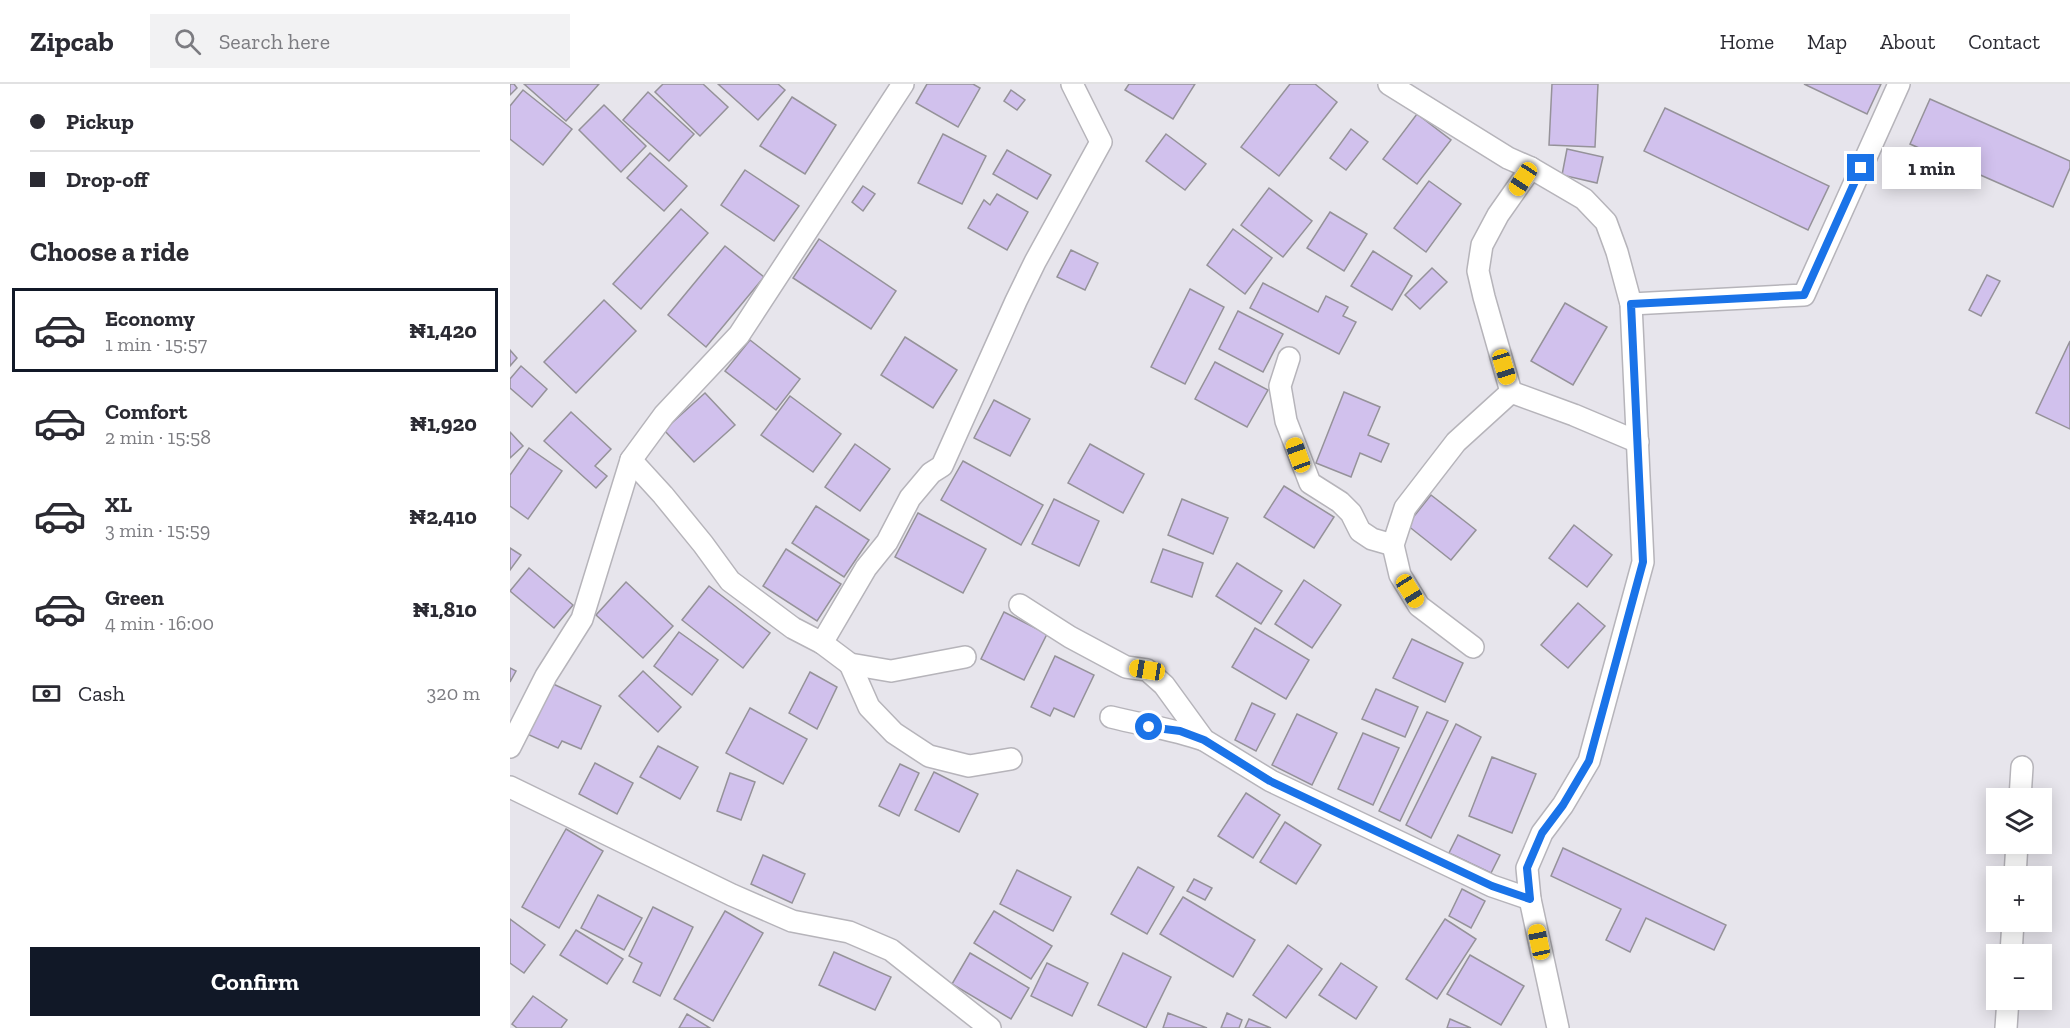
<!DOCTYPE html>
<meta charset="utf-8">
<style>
body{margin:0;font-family:"Zilla Slab",serif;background:#f2f2f3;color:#2b2b33;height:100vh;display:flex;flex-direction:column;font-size:22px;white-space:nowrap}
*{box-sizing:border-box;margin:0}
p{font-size:20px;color:#7c7c81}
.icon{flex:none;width:33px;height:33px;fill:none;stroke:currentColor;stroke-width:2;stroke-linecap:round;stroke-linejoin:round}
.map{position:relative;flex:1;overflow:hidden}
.sheet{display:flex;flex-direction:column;background:#fff;width:510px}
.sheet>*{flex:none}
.guide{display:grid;align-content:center;height:132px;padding:0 30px;background:#fff}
.buttons{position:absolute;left:1476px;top:704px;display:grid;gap:12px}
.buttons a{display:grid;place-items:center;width:66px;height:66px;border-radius:0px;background:#fff;box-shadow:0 3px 15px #0003;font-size:30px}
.end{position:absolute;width:27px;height:27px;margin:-14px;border:8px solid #1a73e8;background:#fff;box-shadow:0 0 0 3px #fff}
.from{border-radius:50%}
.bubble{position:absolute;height:42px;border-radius:0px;background:#fff;box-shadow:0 3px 15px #0003;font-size:20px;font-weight:700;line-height:42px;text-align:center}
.car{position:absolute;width:18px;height:36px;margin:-18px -9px;border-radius:8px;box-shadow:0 0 4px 2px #0007;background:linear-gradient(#f5c518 24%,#345 0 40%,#f5c518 0 76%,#345 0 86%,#f5c518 0)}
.guide b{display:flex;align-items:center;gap:21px;height:57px;font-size:22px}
.guide b+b{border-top:2px solid #e1e1e2}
.guide i{width:15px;height:15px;background:#2b2b33}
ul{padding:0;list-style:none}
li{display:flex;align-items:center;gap:18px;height:84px;margin:0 12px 9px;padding:0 18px;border:3px solid transparent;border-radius:0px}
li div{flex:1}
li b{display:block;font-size:22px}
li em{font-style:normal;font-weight:700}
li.on{border-color:#111827}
li>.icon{width:54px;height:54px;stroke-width:1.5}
h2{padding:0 30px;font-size:27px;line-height:72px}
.pay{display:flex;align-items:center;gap:15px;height:66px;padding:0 30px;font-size:22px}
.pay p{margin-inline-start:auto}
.action{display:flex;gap:12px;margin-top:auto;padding:12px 30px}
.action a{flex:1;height:69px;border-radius:0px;background:#111827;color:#fff;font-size:24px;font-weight:700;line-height:69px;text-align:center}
header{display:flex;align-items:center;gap:36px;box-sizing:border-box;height:84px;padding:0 30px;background:#fff;border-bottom:2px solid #e1e1e2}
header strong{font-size:28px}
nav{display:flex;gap:33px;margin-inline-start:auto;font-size:21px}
.search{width:420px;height:54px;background:#f2f2f3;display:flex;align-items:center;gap:15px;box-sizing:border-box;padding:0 21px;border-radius:0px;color:#7c7c81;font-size:22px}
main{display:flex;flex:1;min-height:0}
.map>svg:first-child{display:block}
.building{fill:#d1c1ed;stroke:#959299;stroke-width:1.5}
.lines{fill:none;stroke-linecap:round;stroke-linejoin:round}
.minor-casing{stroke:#b6b4ba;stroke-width:24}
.minor{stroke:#fff;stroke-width:21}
.route{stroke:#1a73e8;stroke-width:8}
</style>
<header>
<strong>Zipcab</strong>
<div class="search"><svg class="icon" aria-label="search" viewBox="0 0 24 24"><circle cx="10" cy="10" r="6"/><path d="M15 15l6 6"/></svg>Search here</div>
<nav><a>Home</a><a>Map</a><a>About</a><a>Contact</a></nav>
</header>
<main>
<section class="sheet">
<div class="guide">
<b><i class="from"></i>Pickup</b>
<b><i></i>Drop-off</b>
</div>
<h2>Choose a ride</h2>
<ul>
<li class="on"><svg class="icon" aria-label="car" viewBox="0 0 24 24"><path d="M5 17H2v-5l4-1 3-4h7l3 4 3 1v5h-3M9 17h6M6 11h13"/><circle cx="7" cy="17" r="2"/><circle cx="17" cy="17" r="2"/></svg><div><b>Economy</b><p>1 min · 15:57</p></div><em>₦1,420</em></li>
<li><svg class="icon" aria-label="car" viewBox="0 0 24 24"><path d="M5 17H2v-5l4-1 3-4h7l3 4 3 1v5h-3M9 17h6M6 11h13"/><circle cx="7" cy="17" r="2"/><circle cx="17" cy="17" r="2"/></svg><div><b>Comfort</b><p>2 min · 15:58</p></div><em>₦1,920</em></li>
<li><svg class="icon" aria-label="car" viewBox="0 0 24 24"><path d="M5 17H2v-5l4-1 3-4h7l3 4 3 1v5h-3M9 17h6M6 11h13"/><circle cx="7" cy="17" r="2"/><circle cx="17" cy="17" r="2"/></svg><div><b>XL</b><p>3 min · 15:59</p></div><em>₦2,410</em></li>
<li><svg class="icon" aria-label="car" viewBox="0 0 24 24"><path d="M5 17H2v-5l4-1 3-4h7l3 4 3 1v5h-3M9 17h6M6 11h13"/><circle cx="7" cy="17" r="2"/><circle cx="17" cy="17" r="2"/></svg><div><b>Green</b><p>4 min · 16:00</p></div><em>₦1,810</em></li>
</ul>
<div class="pay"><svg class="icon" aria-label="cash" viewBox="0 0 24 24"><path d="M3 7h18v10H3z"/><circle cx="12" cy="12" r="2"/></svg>Cash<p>320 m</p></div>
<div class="action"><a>Confirm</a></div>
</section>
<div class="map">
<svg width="1560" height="944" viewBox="0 0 1560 944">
<rect width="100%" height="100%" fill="#e7e5ec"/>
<g class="building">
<polygon points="0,0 4,0 7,4 0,11"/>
<polygon points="14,0 89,0 56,37"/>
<polygon points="153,0 193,0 218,23 190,52 145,8"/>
<polygon points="208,0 268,0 275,6 248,36"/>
<polygon points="417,0 463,0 470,4 448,43 406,19"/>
<polygon points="619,0 685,0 663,35 615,6"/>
<polygon points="780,0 805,0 827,18 769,92 731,63"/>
<polygon points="1042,0 1088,0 1085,63 1039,61"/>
<polygon points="1294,0 1371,0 1357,30"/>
<polygon points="13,6 62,45 33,81 0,55 0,22"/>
<polygon points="501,6 515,16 507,26 494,17"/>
<polygon points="138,8 184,50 159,77 113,36"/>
<polygon points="282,13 326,41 295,90 250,62"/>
<polygon points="1420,15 1560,77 1560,84 1543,123 1400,60"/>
<polygon points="94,21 136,62 111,88 69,46"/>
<polygon points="1155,24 1319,102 1298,146 1134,67"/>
<polygon points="907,30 941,56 907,100 873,75"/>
<polygon points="841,45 858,58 836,86 820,74"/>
<polygon points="433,50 476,72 452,120 408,99"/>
<polygon points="656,50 696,80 675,106 636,77"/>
<polygon points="1057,65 1093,73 1087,99 1052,91"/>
<polygon points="497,66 541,91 527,115 483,90"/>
<polygon points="140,69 177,102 154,127 117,94"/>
<polygon points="235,86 289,122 264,157 211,121"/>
<polygon points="919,97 951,120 916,168 884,144"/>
<polygon points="353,102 365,110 353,127 342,118"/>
<polygon points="759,104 802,137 773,173 731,141"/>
<polygon points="487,110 518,128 497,166 458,144 474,116 480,121"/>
<polygon points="171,125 198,149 131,225 103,200"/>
<polygon points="820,128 857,150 834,187 797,164"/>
<polygon points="723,145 762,174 735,210 697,181"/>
<polygon points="309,155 386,207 361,245 283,194"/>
<polygon points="215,162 254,193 196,263 158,231"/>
<polygon points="561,166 588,179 575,206 547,193"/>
<polygon points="863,167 902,192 882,226 841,202"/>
<polygon points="922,184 937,198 910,225 895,211"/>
<polygon points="1477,191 1490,197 1471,232 1459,226"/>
<polygon points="753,199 808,228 816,212 838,223 833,232 846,238 829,270 740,224"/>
<polygon points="680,205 714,223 675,300 641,283"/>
<polygon points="94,216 126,247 66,309 34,278"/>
<polygon points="1055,219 1097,243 1063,301 1021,277"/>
<polygon points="728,227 773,250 753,288 709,265"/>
<polygon points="395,253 447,286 423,324 371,291"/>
<polygon points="240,256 290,295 266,326 215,287"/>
<polygon points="1560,257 1560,345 1526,329"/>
<polygon points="0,266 7,274 0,282"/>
<polygon points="705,278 758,306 737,343 685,315"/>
<polygon points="11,282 37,305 22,323 0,304 0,295"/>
<polygon points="834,308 870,323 858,351 879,360 871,378 850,369 841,393 806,379"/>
<polygon points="195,309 225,341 184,378 154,346"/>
<polygon points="280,312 331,350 303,388 251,351"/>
<polygon points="484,316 520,335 500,372 464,354"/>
<polygon points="61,328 101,365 85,382 97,392 86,404 34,357"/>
<polygon points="0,348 13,362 0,374"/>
<polygon points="345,360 380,385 350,427 315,403"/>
<polygon points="580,360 634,390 613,429 558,399"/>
<polygon points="19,364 52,387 18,435 0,422 0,391"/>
<polygon points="453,377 533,421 511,461 431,416"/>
<polygon points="774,402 824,433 804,464 754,433"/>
<polygon points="921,411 966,446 941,476 897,441"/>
<polygon points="544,415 589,437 569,482 522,460"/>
<polygon points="672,415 718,434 703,470 658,451"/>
<polygon points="306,422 359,456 334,493 282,459"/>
<polygon points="408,429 476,465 453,509 385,473"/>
<polygon points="1064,441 1102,471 1077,503 1039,474"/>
<polygon points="0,464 11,471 0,486"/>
<polygon points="276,465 331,500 307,537 253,502"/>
<polygon points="653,465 693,479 682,513 641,498"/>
<polygon points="727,479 772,507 751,540 706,512"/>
<polygon points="19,484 63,521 44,544 0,507"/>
<polygon points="794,496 831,521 802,564 765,540"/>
<polygon points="116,498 163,542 133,574 86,531"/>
<polygon points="199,502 260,549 233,584 172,536"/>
<polygon points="1068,519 1095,542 1058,584 1031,561"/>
<polygon points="494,528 537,550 514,596 471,575"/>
<polygon points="745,544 799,576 776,615 722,583"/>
<polygon points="169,548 208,576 182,611 144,582"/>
<polygon points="902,555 953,579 935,618 883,594"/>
<polygon points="545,572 584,591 564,633 544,624 540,632 521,623"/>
<polygon points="0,584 6,587 0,598"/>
<polygon points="133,587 171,623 148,648 109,612"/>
<polygon points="300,588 327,603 307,645 279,629"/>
<polygon points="41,599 91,622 71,665 52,657 48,664 17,650"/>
<polygon points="866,605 908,623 895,653 852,635"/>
<polygon points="742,619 765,630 746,667 725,656"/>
<polygon points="240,624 297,655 273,700 216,669"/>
<polygon points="917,628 938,637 890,737 869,727"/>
<polygon points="787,630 827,649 802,701 762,681"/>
<polygon points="946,640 971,653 921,754 896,741"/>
<polygon points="853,649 889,664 863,721 828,705"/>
<polygon points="148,662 188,683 170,715 130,693"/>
<polygon points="982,673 1026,690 1002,749 959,732"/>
<polygon points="85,679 123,699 107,730 69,710"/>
<polygon points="390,680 409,689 389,732 369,722"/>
<polygon points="424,688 468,710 449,748 405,726"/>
<polygon points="220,689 245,698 231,736 207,727"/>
<polygon points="736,709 770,731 743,774 708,752"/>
<polygon points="775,738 811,761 786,800 750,778"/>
<polygon points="56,745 93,767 49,844 12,823"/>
<polygon points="948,751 990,771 981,789 939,769"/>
<polygon points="1053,764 1216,841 1204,866 1136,834 1120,868 1096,856 1111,825 1041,792"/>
<polygon points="253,771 295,790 282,819 241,800"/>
<polygon points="628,783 664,803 637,850 601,830"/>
<polygon points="507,786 561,813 543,847 490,820"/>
<polygon points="684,795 702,804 695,816 677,807"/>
<polygon points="952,805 975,817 961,844 939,832"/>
<polygon points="88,811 132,834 114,866 71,844"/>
<polygon points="673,813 745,856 723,893 650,850"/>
<polygon points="143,823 183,843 150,912 123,898 132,879 119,872"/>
<polygon points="215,827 253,849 203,937 164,915"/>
<polygon points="484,827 542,862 521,895 464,859"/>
<polygon points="0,835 35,861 14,889 0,879"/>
<polygon points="935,835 966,855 927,915 896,895"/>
<polygon points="66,846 113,875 97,900 50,871"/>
<polygon points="778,861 812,885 776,934 743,911"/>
<polygon points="324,868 381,893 365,926 309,901"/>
<polygon points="460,869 519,904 501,935 442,900"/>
<polygon points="613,869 661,893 636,944 588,921"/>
<polygon points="960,871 1014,902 991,941 937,910"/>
<polygon points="537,879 578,899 562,932 521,912"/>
<polygon points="831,879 867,903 846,935 809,911"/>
<polygon points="23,912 57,936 51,944 7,944 2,940"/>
<polygon points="658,929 697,944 653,944"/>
<polygon points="717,929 732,936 729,944 711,944"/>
<polygon points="177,930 200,944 169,944"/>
<polygon points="739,935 761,944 735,944"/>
<polygon points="940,935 961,944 937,944"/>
</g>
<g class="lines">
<g class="minor-casing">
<g id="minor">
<polyline points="879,0 998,74 1021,84 1074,115 1096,138 1107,168 1121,220 1133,478 1079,677 1053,721 1032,749 1017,784 1020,815 1048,944"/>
<polyline points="1121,220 1294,211 1389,0"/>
<polyline points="779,274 770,302 776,337 800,399 830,418 841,429 850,447 862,455 883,461"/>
<polyline points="1001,308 974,213 968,187 972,161 988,131 1021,84"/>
<polyline points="121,376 153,411 193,460 220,497 283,544 312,559 356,484 377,458 400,414 421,389 432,382 506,217 525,178 591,58 562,0"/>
<polyline points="510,521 560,553 616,583 637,586 654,601 694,656 761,697 982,802 1020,815"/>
<polyline points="312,559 340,580 381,587 455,573"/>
<polyline points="963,563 909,522 890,491 883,461 895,424 946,358 1001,308 1064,331 1128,358"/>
<polyline points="340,580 359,623 384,649 419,672 459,682 501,675"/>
<path d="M 601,633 C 632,641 664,645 694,656"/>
<polyline points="0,663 36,592 72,535 121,376 154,331 229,251 393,0"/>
<polyline points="0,703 222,811 282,837 339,848 381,866 480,944"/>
<polyline points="1510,714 1512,683"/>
<polyline points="1505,792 1507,759"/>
<polyline points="1501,870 1503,837"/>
<polyline points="1496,944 1498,915"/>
</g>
</g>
<use href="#minor" class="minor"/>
</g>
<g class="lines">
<polyline class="route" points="639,643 670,647 694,656 760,697 982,802 1020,815 1017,784 1032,749 1053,721 1079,677 1133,478 1121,220 1294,211 1351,84"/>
</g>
</svg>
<div class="buttons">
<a><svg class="icon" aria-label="layers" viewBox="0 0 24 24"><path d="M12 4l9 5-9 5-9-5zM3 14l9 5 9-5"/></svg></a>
<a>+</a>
<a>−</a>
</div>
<i class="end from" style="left:639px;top:643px"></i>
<i class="end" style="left:1351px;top:84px"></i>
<div class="bubble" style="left:1372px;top:63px;width:99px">1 min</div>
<i class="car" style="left:1013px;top:95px;rotate:213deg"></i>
<i class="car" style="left:994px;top:283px;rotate:163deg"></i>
<i class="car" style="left:788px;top:371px;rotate:340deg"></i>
<i class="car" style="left:900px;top:507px;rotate:148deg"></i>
<i class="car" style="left:637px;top:586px;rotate:279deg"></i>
<i class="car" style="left:1029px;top:858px;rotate:348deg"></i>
</div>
</main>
